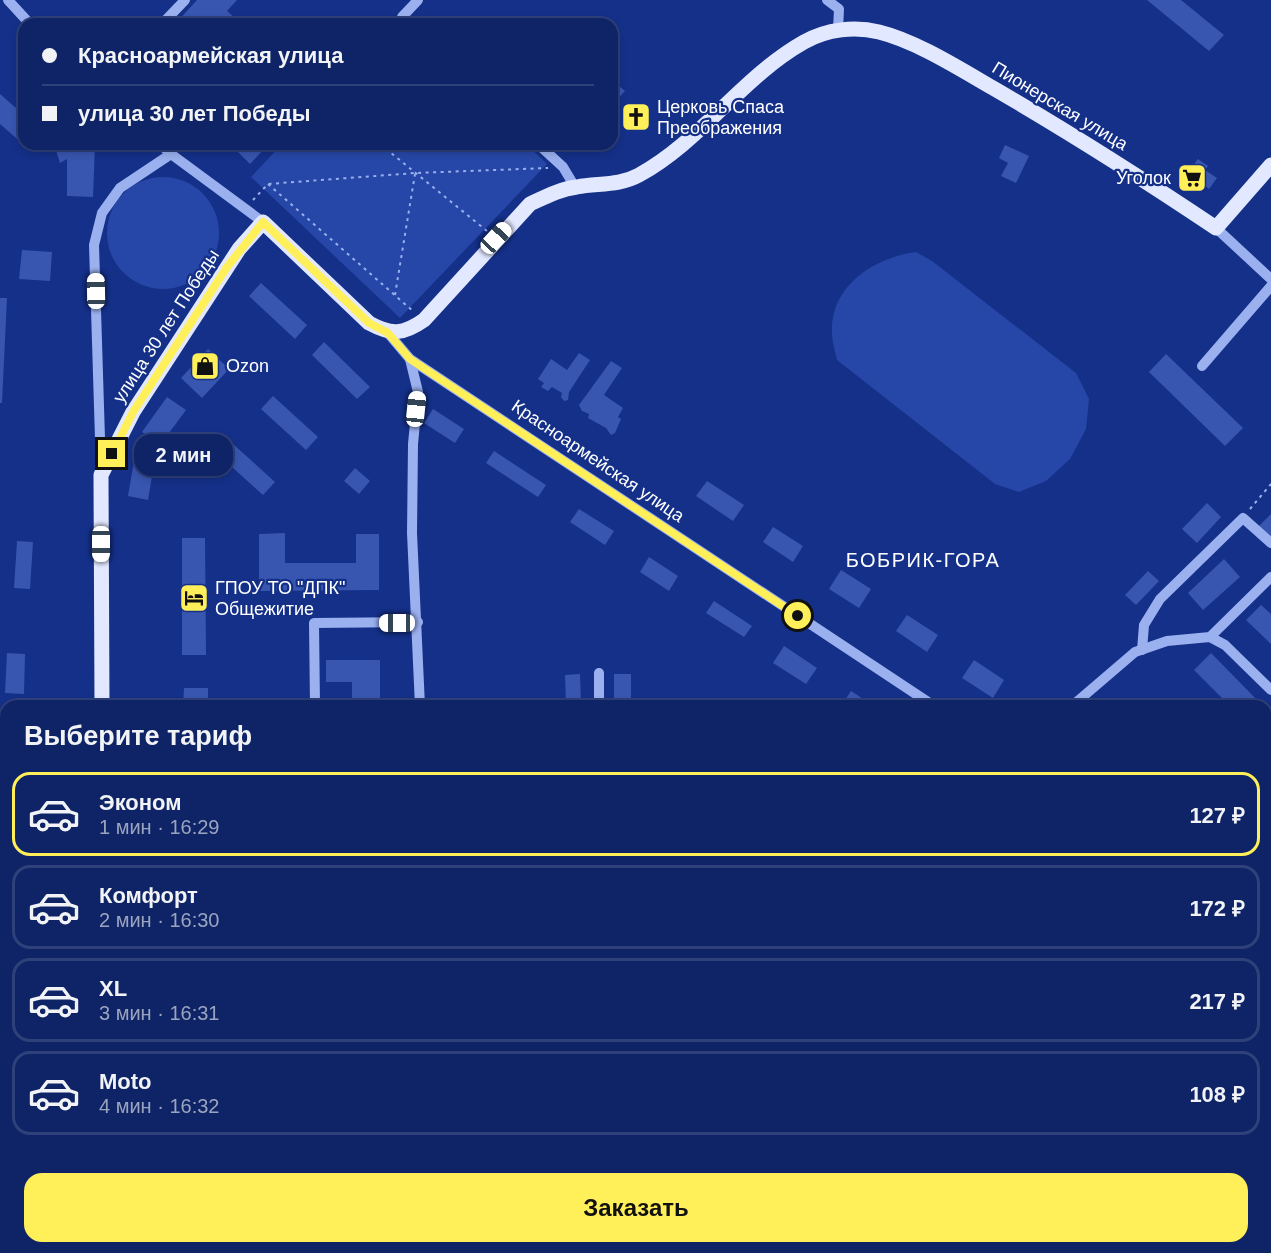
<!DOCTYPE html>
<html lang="ru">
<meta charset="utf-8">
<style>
body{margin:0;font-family:Helvetica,sans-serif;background:#1d306f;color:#f1f3f6;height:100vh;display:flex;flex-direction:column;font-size:22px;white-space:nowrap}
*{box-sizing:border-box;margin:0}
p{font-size:20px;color:#9ba4bf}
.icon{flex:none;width:33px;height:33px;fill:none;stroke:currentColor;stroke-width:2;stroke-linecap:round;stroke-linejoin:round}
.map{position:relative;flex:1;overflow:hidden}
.side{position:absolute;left:0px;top:700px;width:1272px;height:554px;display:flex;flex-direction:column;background:#0f2466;border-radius:18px 18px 0 0;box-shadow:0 3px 9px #0003,0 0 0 2px #2f417a}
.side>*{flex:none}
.banner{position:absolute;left:18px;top:18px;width:600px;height:132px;border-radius:18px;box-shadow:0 3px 9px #0003,0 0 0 2px #2f417a;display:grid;align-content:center;height:132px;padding:0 24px;background:#0f2466}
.end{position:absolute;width:27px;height:27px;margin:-14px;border:8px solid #ffef58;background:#111;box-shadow:0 0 0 3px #111}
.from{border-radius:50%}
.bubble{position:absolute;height:42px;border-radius:18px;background:#0f2466;box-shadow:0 3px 9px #0003,0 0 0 2px #2f417a;font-size:20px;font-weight:700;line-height:42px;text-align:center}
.car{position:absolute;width:18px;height:36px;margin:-18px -9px;border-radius:8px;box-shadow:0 0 4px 2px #0007;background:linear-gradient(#fff 24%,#345 0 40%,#fff 0 76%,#345 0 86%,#fff 0)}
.banner b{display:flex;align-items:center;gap:21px;height:57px;font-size:22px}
.banner b+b{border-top:2px solid #2f417a}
.banner i{width:15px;height:15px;background:#f1f3f6}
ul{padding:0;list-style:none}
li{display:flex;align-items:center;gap:18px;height:84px;margin:0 12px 9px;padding:0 12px;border:3px solid #2f417a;border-radius:18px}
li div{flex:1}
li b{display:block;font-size:22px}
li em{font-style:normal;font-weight:700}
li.selected{border-color:#ffef58}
li>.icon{width:54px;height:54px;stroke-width:1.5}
h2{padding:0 24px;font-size:27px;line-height:72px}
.button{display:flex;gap:12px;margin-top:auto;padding:12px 24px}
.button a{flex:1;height:69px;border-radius:18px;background:#ffef58;color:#111;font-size:24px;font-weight:700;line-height:69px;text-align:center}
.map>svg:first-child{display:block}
.green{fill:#2647a7}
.building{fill:#3856b0}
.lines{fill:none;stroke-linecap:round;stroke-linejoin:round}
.path{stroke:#9ab0ef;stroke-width:2;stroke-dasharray:3 4.5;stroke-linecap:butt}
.minor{stroke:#9ab0ef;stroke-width:10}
.major{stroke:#e2e8ff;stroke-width:15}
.route{stroke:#ffef58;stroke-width:8}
.labels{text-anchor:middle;stroke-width:4.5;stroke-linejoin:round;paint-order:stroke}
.street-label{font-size:18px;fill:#fff;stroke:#143088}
.poi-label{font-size:18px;fill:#fff;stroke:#143088;text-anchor:start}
.neighbourhood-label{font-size:20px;letter-spacing:1.5px;fill:#fff;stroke:#143088}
</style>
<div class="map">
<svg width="1271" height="1253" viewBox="0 0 1271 1253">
<rect width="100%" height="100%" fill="#143088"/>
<g class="green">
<polygon points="282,144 526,144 547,164 400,318 251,177"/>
<circle cx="163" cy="233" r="56"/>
<path d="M 916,252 L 932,261 L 1076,373 L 1089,399 L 1086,429 L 1070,459 L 1046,481 L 1019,492 L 995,484 L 837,360 C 835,351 832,341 832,332 C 830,285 876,257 916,252 Z"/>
</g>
<g class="building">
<polygon points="197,0 237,0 227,11 237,20 233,24 180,24 177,22"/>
<polygon points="1147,0 1181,0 1224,35 1209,51"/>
<polygon points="612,80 625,91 612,105"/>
<polygon points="0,94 24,115 24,145 0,124"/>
<polygon points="54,144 95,144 93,197 67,196 67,159 60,163"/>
<polygon points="230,144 269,144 250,164"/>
<polygon points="1005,145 1029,156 1016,183 1001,176 1008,163 999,158"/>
<polygon points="1198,159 1208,166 1205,170 1217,178 1209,189 1198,180 1192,189 1181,181"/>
<polygon points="22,250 52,252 50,281 19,279"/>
<polygon points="261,283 307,325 295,339 249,296"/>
<polygon points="0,298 7,298 2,403 0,403"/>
<polygon points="324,342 370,387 357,399 312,355"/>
<polygon points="208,349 229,369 202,398 181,378"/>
<polygon points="579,353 590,360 569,392 568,400 564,401 561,397 562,393 552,387 548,391 541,387 544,383 538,379 551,359 567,370"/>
<polygon points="1166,354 1243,428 1225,446 1149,372"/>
<polygon points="611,361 622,368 604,395 623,408 618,417 621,419 615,433 611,435 606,428 588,418 589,414 582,411 579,405"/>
<polygon points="273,396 318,437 306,450 261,409"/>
<polygon points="167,397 186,410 160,445 142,432"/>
<polygon points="433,409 464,429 455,443 424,423"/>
<polygon points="224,436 275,482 263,495 212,449"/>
<polygon points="494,451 546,485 538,497 486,463"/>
<polygon points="134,461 154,464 148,500 128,496"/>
<polygon points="355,468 370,481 359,494 344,481"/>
<polygon points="707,481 744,505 733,521 696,496"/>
<polygon points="1207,503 1221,517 1197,543 1182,529"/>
<polygon points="579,509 614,531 605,545 570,522"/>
<polygon points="1271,514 1271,539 1259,526"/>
<polygon points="773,527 803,546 793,562 763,542"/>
<polygon points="285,533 285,563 356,563 356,534 379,534 379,590 259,591 259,534"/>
<polygon points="182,538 205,538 206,655 182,655"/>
<polygon points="17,541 33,542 30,589 14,588"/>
<polygon points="649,557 678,576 669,591 640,572"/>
<polygon points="1224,559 1240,577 1203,610 1188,593"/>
<polygon points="841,570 871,589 859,608 829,589"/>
<polygon points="1148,571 1159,581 1136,605 1125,595"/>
<polygon points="714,601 752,626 744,637 706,613"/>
<polygon points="1261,605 1271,614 1271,644 1246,620"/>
<polygon points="907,615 938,635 927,652 896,631"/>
<polygon points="784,646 817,668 806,684 773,663"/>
<polygon points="7,653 25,654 24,694 5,693"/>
<polygon points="1211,653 1262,705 1260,706 1230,706 1194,670"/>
<polygon points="326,660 380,660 380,706 352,706 352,682 326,682"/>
<polygon points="974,660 1004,680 993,698 962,678"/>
<polygon points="580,674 581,706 566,706 565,675"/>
<rect x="614" y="674" width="17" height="32"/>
<polygon points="184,688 208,688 208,706 183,706"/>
<polygon points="851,691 874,706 841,706"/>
<rect x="0" y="938" width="6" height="27"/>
<rect x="0" y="989" width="6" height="17"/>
<rect x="0" y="1039" width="6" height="42"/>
<rect x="0" y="1104" width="6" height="43"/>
<rect x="21" y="1248" width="26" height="5"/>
<rect x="213" y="1248" width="10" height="5"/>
<rect x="339" y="1248" width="50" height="3"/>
<rect x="477" y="1248" width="25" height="5"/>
<rect x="537" y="1248" width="22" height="5"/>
</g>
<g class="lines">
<g class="path">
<polyline points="380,144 487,231"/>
<polyline points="268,184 414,312"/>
<polyline points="253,200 268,184 415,173 548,168"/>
<polyline points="395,295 415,174"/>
<polyline points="1250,509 1271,484"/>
</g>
<g class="minor">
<polyline points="8,0 30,24"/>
<polyline points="827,0 839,9 838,30"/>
<polyline points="162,24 185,0"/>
<polyline points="410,24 402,17 418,0"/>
<polyline points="160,144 171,154"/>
<polyline points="538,144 563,167 575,187"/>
<polyline points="1216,228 1271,279"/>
<polyline points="388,333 410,359 934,706"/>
<polyline points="410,359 418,392 413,444 412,533 420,706"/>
<polyline points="1202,366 1271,286"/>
<polyline points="101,471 94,245 102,213 120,188 171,154 263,222"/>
<polyline points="1210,637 1225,645 1271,690"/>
<polyline points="1142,650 1144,625 1160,599 1243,518 1271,543"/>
<polyline points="315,706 314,623 418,622"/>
<polyline points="599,706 599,673"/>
<polyline points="1072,706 1135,652 1167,641 1210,637 1271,577"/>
<polyline points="1266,935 1271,939"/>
<polyline points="1266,1022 1271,1021"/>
<polyline points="8,1248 8,1253"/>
<polyline points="305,1248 309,1253"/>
<polyline points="427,1248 428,1253"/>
<polyline points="505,1248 505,1253"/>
<polyline points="527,1248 527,1253"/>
<polyline points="913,1248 917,1253"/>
<polyline points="639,1253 645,1248"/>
</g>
<g class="major">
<path d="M 102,706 L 101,475 L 133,412 L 239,249 L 263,222 L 369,323 C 391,335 403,335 424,320 L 530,204 C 545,197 560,189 577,187 C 598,183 619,186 639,175 C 701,141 742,77 804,42 C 827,29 855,26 879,32 C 916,41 960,69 993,88 C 1069,132 1143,179 1216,228 L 1271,165"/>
<polyline points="105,1248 105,1253"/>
</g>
</g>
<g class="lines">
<polyline class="route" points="112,454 133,412 227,267 263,222 369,323 388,333 410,359 798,616"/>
</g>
<defs>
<g id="church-square" transform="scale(1.5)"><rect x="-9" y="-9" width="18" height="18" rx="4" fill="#ffef58" stroke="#143088"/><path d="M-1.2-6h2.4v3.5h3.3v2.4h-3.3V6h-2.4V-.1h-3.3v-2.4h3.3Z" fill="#111"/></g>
<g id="supermarket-square" transform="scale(1.5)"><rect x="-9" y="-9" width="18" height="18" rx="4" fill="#ffef58" stroke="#143088"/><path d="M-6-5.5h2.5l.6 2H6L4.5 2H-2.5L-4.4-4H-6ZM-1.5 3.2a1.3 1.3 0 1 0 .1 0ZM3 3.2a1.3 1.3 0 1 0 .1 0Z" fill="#111"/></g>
<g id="shop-square" transform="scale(1.5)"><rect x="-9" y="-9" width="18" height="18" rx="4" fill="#ffef58" stroke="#143088"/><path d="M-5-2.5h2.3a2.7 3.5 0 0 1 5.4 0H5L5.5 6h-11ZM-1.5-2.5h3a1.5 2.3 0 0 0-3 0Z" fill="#111"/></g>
<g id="hotel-square" transform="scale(1.5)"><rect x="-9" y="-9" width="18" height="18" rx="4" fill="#ffef58" stroke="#143088"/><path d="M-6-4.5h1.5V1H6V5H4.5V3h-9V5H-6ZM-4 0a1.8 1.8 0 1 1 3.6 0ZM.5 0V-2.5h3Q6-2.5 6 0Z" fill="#111"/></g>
</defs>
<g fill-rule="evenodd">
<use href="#church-square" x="636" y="117"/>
<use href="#supermarket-square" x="1192" y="178"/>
<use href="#shop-square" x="205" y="366"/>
<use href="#hotel-square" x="194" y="598"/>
</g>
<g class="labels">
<g class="street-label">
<text transform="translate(1060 106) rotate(31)" y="6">Пионерская улица</text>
<text transform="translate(166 326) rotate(-57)" y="6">улица 30 лет Победы</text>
<text transform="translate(598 461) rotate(34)" y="6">Красноармейская улица</text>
</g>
<g class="poi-label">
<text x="657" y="113">Церковь Спаса<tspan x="657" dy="21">Преображения</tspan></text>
<text x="1171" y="184" text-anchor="end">Уголок</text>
<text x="226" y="372">Ozon</text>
<text x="215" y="594">ГПОУ ТО "ДПК"<tspan x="215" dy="21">Общежитие</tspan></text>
</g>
<g class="neighbourhood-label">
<text x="923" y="567">БОБРИК-ГОРА</text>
</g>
</g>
</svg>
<i class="end from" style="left:798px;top:616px"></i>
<i class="end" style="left:112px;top:454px"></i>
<div class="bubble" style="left:134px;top:434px;width:99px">2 мин</div>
<i class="car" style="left:496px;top:238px;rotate:43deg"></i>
<i class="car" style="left:96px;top:291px;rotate:359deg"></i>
<i class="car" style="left:416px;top:409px;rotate:6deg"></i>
<i class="car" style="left:101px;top:544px;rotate:180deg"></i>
<i class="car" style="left:397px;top:623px;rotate:270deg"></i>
<div class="banner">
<b><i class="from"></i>Красноармейская улица</b>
<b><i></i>улица 30 лет Победы</b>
</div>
<section class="side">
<h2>Выберите тариф</h2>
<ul>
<li class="selected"><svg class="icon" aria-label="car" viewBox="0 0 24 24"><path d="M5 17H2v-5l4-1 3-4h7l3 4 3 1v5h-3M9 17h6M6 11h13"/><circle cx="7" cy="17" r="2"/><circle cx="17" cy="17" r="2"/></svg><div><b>Эконом</b><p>1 мин · 16:29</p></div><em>127 ₽</em></li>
<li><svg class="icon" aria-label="car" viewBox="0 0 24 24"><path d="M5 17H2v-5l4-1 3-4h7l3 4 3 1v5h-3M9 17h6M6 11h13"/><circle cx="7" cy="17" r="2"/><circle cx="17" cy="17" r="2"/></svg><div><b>Комфорт</b><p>2 мин · 16:30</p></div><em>172 ₽</em></li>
<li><svg class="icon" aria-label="car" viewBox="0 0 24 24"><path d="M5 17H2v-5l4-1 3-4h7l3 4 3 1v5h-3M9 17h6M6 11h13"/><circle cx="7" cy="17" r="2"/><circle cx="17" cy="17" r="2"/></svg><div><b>XL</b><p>3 мин · 16:31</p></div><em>217 ₽</em></li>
<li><svg class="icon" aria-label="car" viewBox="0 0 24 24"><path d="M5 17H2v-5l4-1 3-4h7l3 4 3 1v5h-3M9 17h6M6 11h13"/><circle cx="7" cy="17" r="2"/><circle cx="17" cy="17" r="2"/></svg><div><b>Moto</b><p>4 мин · 16:32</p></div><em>108 ₽</em></li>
</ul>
<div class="button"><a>Заказать</a></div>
</section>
</div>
